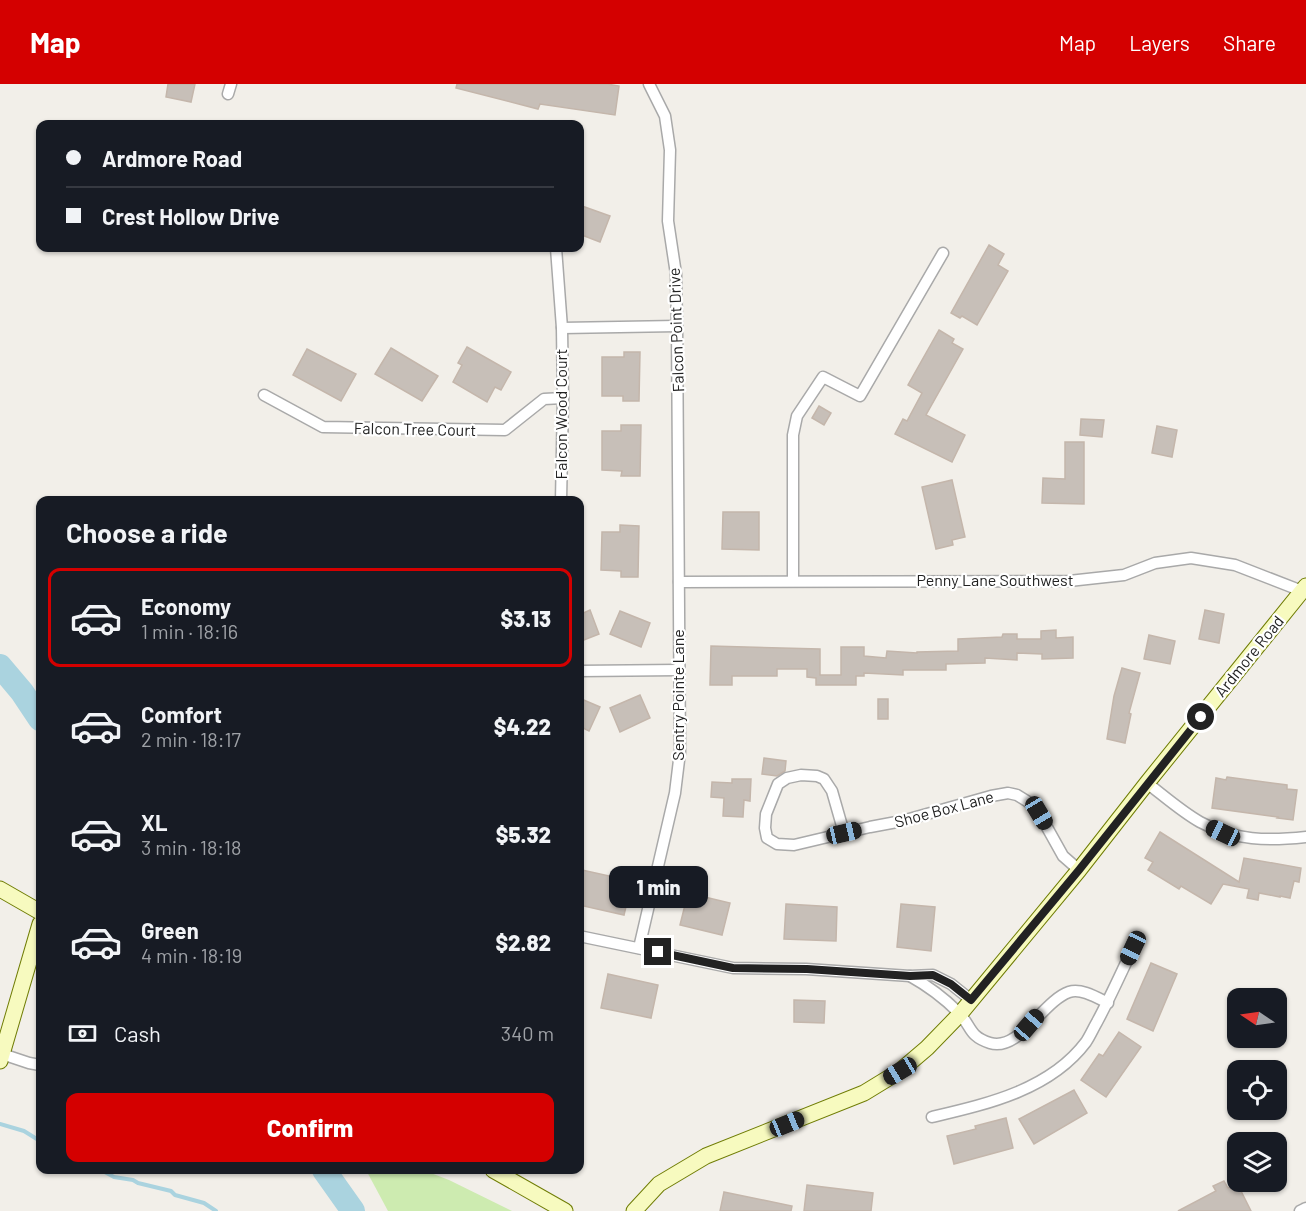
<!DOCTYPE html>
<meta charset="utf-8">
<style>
body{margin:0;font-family:Barlow,sans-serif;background:#20242c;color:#f1f3f6;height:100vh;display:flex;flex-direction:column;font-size:22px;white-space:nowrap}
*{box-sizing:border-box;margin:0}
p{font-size:20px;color:#9ea1a6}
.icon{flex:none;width:33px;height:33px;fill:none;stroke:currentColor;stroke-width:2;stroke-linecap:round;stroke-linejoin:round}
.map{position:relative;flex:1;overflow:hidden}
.sheet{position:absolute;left:36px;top:412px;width:548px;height:678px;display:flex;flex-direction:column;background:#171b24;border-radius:12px;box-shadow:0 2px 4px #0004}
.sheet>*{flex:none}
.top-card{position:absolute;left:36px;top:36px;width:548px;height:132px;border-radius:12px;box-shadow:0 2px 4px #0004;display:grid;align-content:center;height:132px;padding:0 30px;background:#171b24}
.needle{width:39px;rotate:283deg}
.controls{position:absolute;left:1227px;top:904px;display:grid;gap:12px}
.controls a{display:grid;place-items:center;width:60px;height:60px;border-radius:12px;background:#171b24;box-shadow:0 2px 4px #0004;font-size:30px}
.end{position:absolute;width:27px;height:27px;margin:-14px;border:8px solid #222;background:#fff;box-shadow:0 0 0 3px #fff}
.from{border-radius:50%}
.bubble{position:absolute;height:42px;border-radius:12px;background:#171b24;box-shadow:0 2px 4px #0004;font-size:20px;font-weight:800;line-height:42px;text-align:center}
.car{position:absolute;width:18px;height:36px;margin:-18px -9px;border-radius:8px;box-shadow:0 0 4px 2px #0007;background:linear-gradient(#222 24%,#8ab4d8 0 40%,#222 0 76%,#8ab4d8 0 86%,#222 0)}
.top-card b{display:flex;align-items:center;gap:21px;height:57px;font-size:22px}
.top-card b+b{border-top:2px solid #363941}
.top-card i{width:15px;height:15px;background:#f1f3f6}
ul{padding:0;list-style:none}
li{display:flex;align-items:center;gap:18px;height:99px;margin:0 12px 9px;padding:0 18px;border:3px solid transparent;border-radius:12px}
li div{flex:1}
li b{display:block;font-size:22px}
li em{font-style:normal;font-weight:800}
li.current{border-color:#d40000}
li>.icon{width:54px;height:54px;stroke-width:1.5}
h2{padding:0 30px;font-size:27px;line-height:72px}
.pay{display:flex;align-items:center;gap:15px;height:66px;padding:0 30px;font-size:22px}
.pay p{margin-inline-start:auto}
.action{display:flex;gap:12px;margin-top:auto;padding:12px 30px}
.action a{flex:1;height:69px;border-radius:12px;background:#d40000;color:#fff;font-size:24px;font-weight:800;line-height:69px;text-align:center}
header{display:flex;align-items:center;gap:36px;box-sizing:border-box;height:84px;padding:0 30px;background:#d40000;color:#fff}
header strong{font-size:28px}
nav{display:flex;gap:33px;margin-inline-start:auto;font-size:21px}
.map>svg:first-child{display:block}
.grass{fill:#cdebb0}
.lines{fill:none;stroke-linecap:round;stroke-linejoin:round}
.stream{stroke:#aad3df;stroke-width:4}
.river{stroke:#aad3df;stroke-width:24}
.building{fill:#c7bfb8;stroke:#c4b6ab;stroke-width:1.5}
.street-casing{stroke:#a9a9a9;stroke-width:13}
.secondary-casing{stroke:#707d05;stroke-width:17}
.street{stroke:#fff;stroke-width:10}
.secondary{stroke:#f7fabf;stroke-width:15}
.route{stroke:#222;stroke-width:8}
.labels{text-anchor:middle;stroke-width:4.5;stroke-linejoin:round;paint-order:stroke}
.street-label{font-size:16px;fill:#222;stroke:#fff}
</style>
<header>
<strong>Map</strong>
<nav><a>Map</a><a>Layers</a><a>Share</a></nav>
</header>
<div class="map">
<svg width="1306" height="1127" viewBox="0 0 1306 1127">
<rect width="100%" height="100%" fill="#f2efe9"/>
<polygon class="grass" points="366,1086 423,1086 449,1096 512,1127 388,1127"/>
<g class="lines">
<g class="stream">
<polyline points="0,1040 24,1047 40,1057"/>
<polyline points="101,1086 114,1093 133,1096 138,1099 171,1107 175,1111 204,1119 216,1127"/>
</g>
<g class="river">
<polyline points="0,582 22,608 40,635"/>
<polyline points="324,1086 353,1127"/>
</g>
</g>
<g class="building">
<polygon points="168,0 195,0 191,18 166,13"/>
<polygon points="457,0 607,0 619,2 615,31 540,20 538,25 456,4"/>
<polygon points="582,122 610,132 600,158 579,150 579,129"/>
<polygon points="989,161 1004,170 998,181 1008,187 977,241 962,232 960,234 951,229"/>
<polygon points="939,246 954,255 952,259 963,265 926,331 965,351 952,378 895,350 903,335 907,337 922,309 908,301"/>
<polygon points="467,263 511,288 501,306 495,303 487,318 453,298 462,281 458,279"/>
<polygon points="391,264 438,292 422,317 375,290"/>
<polygon points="307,265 356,290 341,317 293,291"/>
<polygon points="624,268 640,268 639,317 623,317 623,312 602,312 602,273 624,273"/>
<polygon points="819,322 831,329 824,341 812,334"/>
<polygon points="1081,335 1104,336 1102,353 1080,351"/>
<polygon points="621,341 641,341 640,392 621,392 622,387 602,386 602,347 621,347"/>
<polygon points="1157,342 1177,346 1172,373 1152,369"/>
<polygon points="1065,358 1084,358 1084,420 1042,419 1043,394 1065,395"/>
<polygon points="952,396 965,453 952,456 953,461 936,465 922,403"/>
<polygon points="723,428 759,428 759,466 722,465"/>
<polygon points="620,441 639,442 638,493 621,493 621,487 601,486 602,448 620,448"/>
<polygon points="590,526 599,550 579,558 579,531"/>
<polygon points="1205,526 1224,530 1219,559 1199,555"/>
<polygon points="620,527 650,539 641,563 610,550"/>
<polygon points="1056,546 1056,554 1073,553 1073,574 1042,575 1042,570 1017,569 1017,576 985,574 985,579 946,580 946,586 903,586 903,591 864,589 864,592 856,592 856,601 816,601 816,594 807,593 807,585 777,585 777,592 732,592 732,601 710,601 711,562 820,565 820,591 841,591 841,563 864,563 864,572 886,574 887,567 917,569 917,568 958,567 958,555 1002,553 1003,550 1017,550 1017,555 1041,555 1041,547"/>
<polygon points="1149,551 1175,557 1170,580 1144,575"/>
<polygon points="1122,584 1140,589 1129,629 1131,630 1125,659 1107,655 1114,612"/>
<polygon points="640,611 650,634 620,648 610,624"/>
<polygon points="579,614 600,623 589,647 579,642"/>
<rect x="878" y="615" width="10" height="20"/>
<polygon points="764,674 786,677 785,687 777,692 762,690"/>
<polygon points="1227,693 1287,701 1287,705 1297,706 1293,736 1277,734 1278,733 1212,724 1216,694 1226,696"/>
<polygon points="732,695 751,695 750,717 744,716 743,733 723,732 724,714 711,713 712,698 732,699"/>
<polygon points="1160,748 1239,798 1244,774 1301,784 1299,798 1294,797 1290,814 1280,812 1280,813 1259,809 1258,816 1247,814 1249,805 1223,800 1211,820 1181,802 1179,805 1148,786 1153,778 1145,774"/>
<polygon points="582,786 632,797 624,831 579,821 579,799"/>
<polygon points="688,809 730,819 722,851 680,841"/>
<polygon points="786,820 837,823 836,857 784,855"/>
<polygon points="901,820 935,823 931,867 897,863"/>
<polygon points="1151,879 1177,890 1153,947 1127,935"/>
<polygon points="608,890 658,901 651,934 601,924"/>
<polygon points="794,916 825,917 824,939 794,938"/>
<polygon points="1119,948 1141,963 1106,1013 1081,996 1099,970 1103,972"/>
<polygon points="1074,1006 1087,1029 1034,1060 1019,1035"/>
<polygon points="1006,1034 1013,1064 954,1080 947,1052 976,1045 975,1042"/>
<polygon points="1224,1097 1228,1104 1237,1099 1251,1127 1178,1127 1216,1107 1213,1102"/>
<polygon points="807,1101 873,1109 871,1127 804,1127"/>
<polygon points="724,1108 792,1122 791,1127 720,1127"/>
</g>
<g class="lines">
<g class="street-casing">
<g id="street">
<polyline points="228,10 231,0"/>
<polyline points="556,164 562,244 563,314 561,417"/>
<polyline points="562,244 677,242"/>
<polyline points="264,311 323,343 505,346 544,315 563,314"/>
<polyline points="793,497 793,351 797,332 823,293 860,312 943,169"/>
<polyline points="679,498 1069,497 1124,491 1155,479 1191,474 1235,481 1302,507"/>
<polyline points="579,587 679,586"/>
<path d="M 1147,699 C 1164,712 1182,728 1200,738 C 1235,757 1268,757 1306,753"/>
<polyline points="844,749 832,707 824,695 817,692 801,691 787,694 778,700 766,730 765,744 767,754 777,760 794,761 870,743 902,737 991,712 1008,709 1017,711 1030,719 1039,729 1063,772 1079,786"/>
<polyline points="579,852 733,884 806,885 910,892 933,891 951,900 971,916"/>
<polyline points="639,864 675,709 680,668 677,242 676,190 668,137 670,66 665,32 649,0"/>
<path d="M 910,892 C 928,902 944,914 958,928 C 972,942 968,952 990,959 C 1019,968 1043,917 1069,908 C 1081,904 1096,913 1108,919"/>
<polyline points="2,970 29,979 40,981"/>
<path d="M 932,1033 C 987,1020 1050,1006 1086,958 C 1090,952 1093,945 1097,938 C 1110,914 1121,889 1133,864"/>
<polyline points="1300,1127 1306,1124"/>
</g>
</g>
<g class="secondary-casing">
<g id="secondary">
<polyline points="0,805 40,828"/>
<polyline points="0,977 40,840"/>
<polyline points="493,1086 565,1127"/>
<polyline points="634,1127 659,1100 706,1072 864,1009 900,987 927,964 960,930 1079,786 1147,699 1306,502"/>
</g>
</g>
<use href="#street" class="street"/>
<use href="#secondary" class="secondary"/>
</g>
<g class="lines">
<polyline class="route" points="658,868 733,884 807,885 910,892 933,891 951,900 971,916 1079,786 1201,633"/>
</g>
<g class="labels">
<g class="street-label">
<text transform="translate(676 246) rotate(-92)" y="6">Falcon Point Drive</text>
<text transform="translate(561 330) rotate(-90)" y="6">Falcon Wood Court</text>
<text transform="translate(415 345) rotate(1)" y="6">Falcon Tree Court</text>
<text x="995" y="502">Penny Lane Southwest</text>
<text transform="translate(1249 572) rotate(-51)" y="6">Ardmore Road</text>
<text transform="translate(678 611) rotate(-90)" y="6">Sentry Pointe Lane</text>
<text transform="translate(944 725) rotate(-15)" y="6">Shoe Box Lane</text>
</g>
</g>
</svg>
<div class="controls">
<a><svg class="needle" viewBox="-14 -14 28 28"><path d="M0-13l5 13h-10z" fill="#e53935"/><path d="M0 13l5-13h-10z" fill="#9ea1a6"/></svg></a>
<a><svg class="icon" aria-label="locate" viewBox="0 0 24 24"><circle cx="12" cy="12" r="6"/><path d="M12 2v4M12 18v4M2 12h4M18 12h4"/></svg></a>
<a><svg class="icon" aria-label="layers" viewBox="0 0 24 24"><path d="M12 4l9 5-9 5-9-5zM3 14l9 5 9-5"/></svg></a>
</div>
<i class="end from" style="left:1201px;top:633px"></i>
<i class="end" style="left:658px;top:868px"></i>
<div class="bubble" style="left:609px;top:782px;width:99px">1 min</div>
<i class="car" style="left:1039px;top:729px;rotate:149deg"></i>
<i class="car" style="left:844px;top:749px;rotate:77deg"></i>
<i class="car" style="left:1223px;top:749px;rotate:295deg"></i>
<i class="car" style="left:1133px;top:864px;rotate:205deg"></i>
<i class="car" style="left:1029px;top:941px;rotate:41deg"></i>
<i class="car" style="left:900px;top:987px;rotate:239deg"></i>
<i class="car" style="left:787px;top:1040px;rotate:68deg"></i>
<div class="top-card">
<b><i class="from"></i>Ardmore Road</b>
<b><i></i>Crest Hollow Drive</b>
</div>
<section class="sheet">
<h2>Choose a ride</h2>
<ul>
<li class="current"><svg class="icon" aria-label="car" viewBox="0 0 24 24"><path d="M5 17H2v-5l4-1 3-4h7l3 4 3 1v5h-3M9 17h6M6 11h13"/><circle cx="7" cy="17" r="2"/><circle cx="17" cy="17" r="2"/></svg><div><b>Economy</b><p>1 min · 18:16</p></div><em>$3.13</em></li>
<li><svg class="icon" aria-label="car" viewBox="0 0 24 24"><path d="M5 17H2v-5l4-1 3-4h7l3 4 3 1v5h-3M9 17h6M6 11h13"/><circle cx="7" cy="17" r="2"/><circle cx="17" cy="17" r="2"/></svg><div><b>Comfort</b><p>2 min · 18:17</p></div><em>$4.22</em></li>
<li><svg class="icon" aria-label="car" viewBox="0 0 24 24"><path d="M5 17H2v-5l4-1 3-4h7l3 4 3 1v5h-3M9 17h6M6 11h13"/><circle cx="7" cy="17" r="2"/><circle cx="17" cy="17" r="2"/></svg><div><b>XL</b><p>3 min · 18:18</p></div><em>$5.32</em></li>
<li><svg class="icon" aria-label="car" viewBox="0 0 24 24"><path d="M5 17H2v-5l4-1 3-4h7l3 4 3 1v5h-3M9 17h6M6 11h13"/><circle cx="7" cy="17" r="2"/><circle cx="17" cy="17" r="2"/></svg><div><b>Green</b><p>4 min · 18:19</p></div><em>$2.82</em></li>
</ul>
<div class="pay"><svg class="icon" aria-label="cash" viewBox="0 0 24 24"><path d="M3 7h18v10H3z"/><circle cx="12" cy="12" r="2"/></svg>Cash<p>340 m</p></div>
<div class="action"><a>Confirm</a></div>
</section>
</div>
